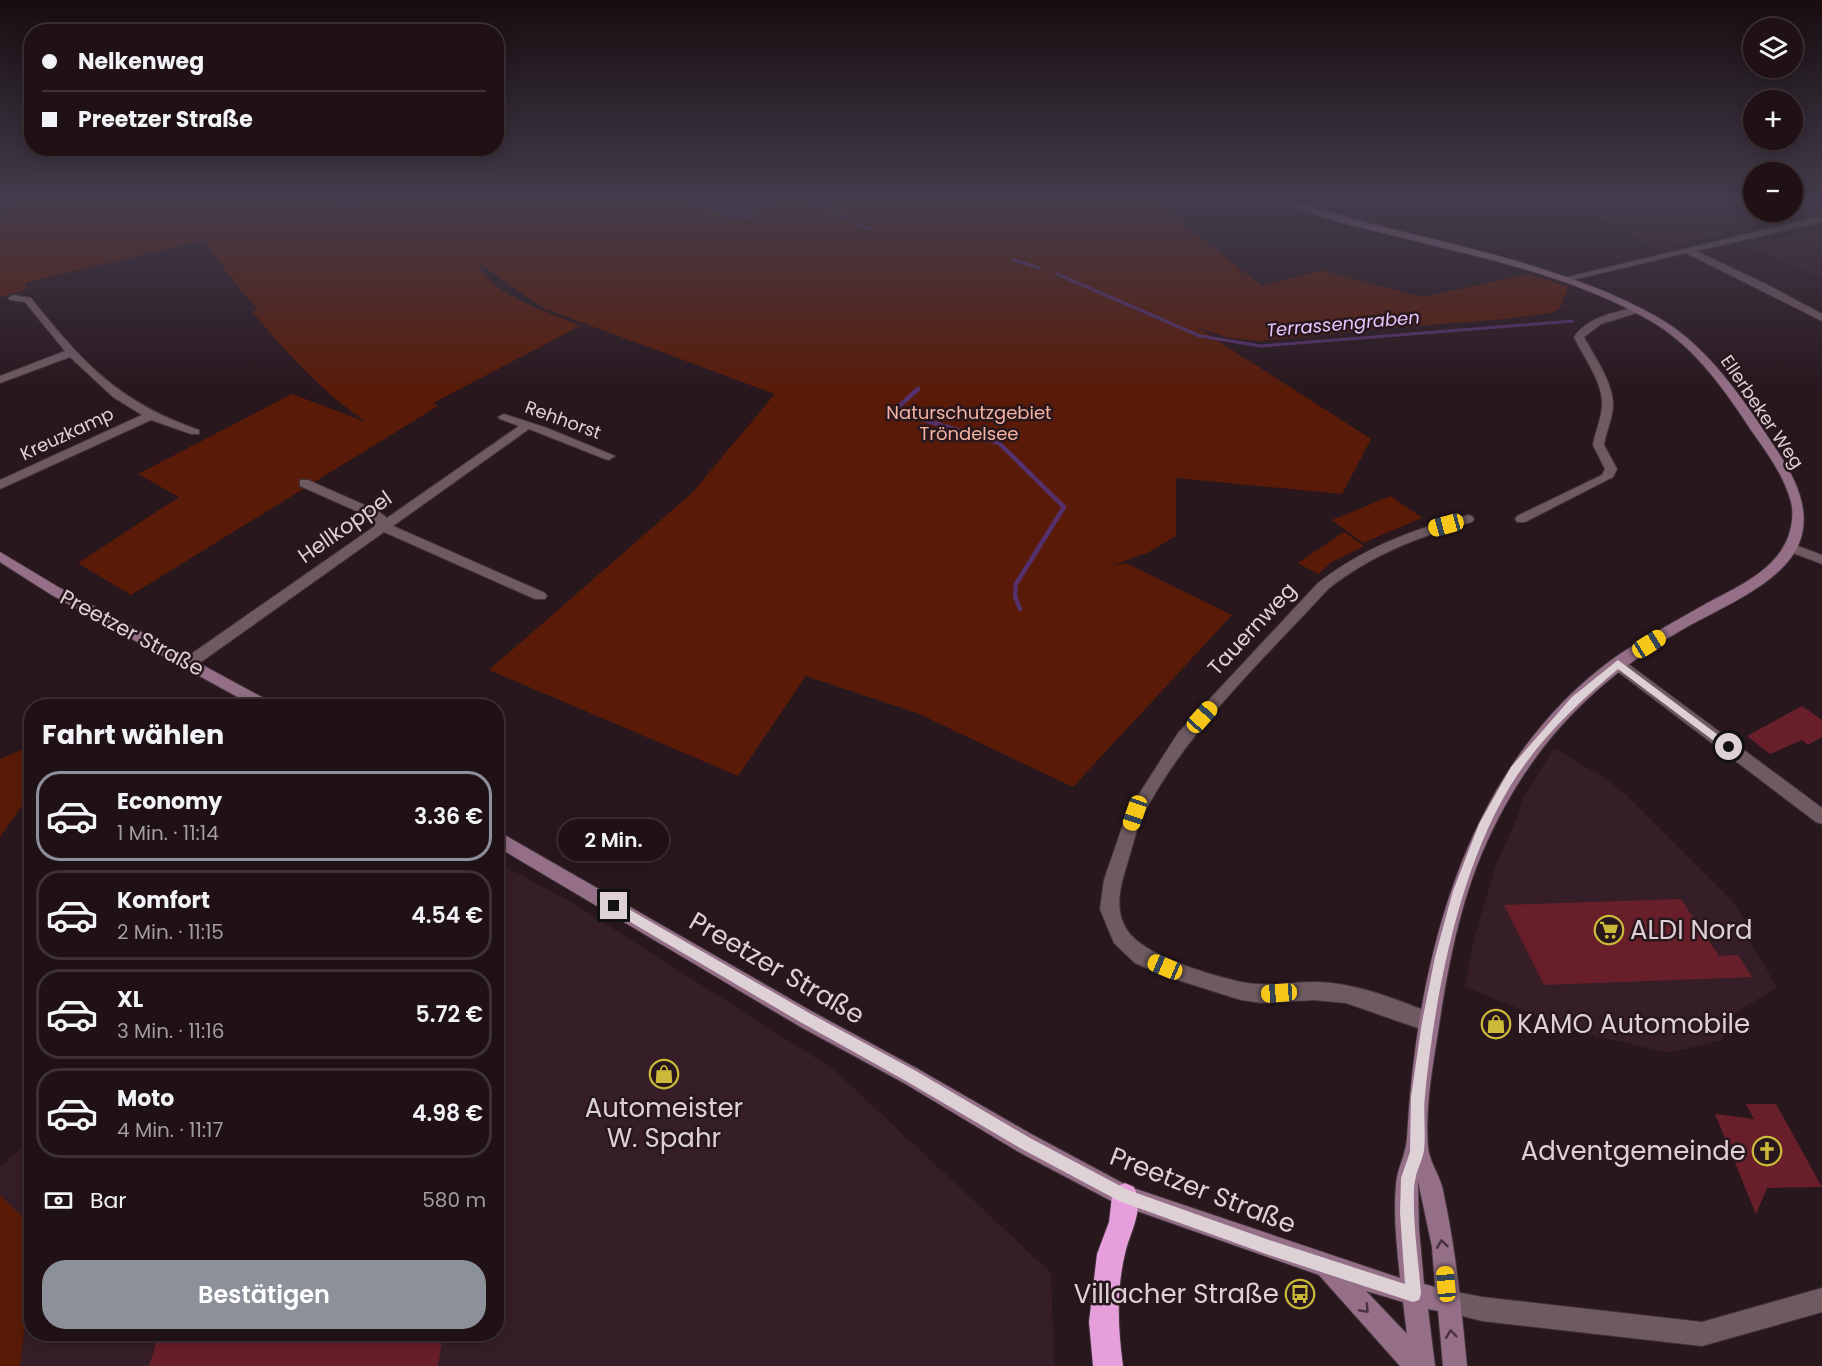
<!DOCTYPE html>
<html lang="de">
<meta charset="utf-8">
<style>
body{margin:0;font-family:Poppins,sans-serif;background:#2c1f23;color:#f1f3f6;height:100vh;display:flex;flex-direction:column;font-size:22px;white-space:nowrap}
*{box-sizing:border-box;margin:0}
p{font-size:20px;color:#a19da1}
.icon{flex:none;width:33px;height:33px;fill:none;stroke:currentColor;stroke-width:2;stroke-linecap:round;stroke-linejoin:round}
.map{position:relative;flex:1;overflow:hidden}
.drawer{position:absolute;left:24px;top:699px;width:480px;height:642px;display:flex;flex-direction:column;background:#1f1116;border-radius:24px;box-shadow:0 3px 15px #0003,0 0 0 2px #3c3135}
.drawer>*{flex:none}
.guide{position:absolute;left:24px;top:24px;width:480px;height:132px;border-radius:24px;box-shadow:0 3px 15px #0003,0 0 0 2px #3c3135;display:grid;align-content:center;height:132px;padding:0 18px;background:#1f1116}
.tools{position:absolute;left:1743px;top:18px;display:grid;gap:12px}
.tools a{display:grid;place-items:center;width:60px;height:60px;border-radius:50%;background:#1f1116;box-shadow:0 3px 15px #0003,0 0 0 2px #3c3135;font-size:30px}
.end{position:absolute;width:27px;height:27px;margin:-14px;border:8px solid #ded1d6;background:#111;box-shadow:0 0 0 3px #111}
.from{border-radius:50%}
.bubble{position:absolute;height:42px;border-radius:21px;background:#1f1116;box-shadow:0 3px 15px #0003,0 0 0 2px #3c3135;font-size:20px;font-weight:600;line-height:42px;text-align:center}
.car{position:absolute;width:18px;height:36px;margin:-18px -9px;border-radius:8px;box-shadow:0 0 4px 2px #0007;background:linear-gradient(#f5c518 24%,#345 0 40%,#f5c518 0 76%,#345 0 86%,#f5c518 0)}
.guide b{display:flex;align-items:center;gap:21px;height:57px;font-size:22px}
.guide b+b{border-top:2px solid #3c3135}
.guide i{width:15px;height:15px;background:#f1f3f6}
ul{padding:0;list-style:none}
li{display:flex;align-items:center;gap:18px;height:90px;margin:0 12px 9px;padding:0 6px;border:3px solid #3c3135;border-radius:24px}
li div{flex:1}
li b{display:block;font-size:22px}
li em{font-style:normal;font-weight:600}
li.selected{border-color:#8c9099}
li>.icon{width:54px;height:54px;stroke-width:1.5}
h2{padding:0 18px;font-size:27px;line-height:72px}
.pay{display:flex;align-items:center;gap:15px;height:66px;padding:0 18px;font-size:22px}
.pay p{margin-inline-start:auto}
.primary-button{display:flex;gap:12px;margin-top:auto;padding:12px 18px}
.primary-button a{flex:1;height:69px;border-radius:24px;background:#8c9099;color:#fff;font-size:24px;font-weight:600;line-height:69px;text-align:center}
.map>svg:first-child{display:block}
.built{fill:#351e28}
.green{fill:#591b08}
.water{fill:#55306c}
.lines{fill:none;stroke-linecap:round;stroke-linejoin:round}
.stream-far1{stroke:#55306c;stroke-width:3}
.stream{stroke:#55306c;stroke-width:4.5}
.building{fill:#691f2a}
.street-casing{stroke:#413439;stroke-width:2}
.secondary-casing{stroke:#413439;stroke-width:2}
.highway-casing{stroke:#413439;stroke-width:2}
.street{fill:#705a62;fill-rule:evenodd}
.secondary{fill:#946f87;fill-rule:evenodd}
.highway{fill:#e79fdc;fill-rule:evenodd}
.oneway{stroke:#49313e}
.route{fill:#ded1d6}
.labels{text-anchor:middle;stroke-width:5;stroke-linejoin:round;paint-order:stroke}
.far-water-label{font-size:18px;font-style:italic;fill:#e5c6fc;stroke:#29171e}
.far-street-label{font-size:18px;fill:#ded1d6;stroke:#29171e}
.far-park-label{font-size:18px;fill:#f5b4a1;stroke:#29171e}
.street-label{font-size:21px;fill:#ded1d6;stroke:#29171e}
.near-poi-label{font-size:26px;fill:#ded1d6;stroke:#29171e;text-anchor:start}
.near-street-label{font-size:26px;fill:#ded1d6;stroke:#29171e}
</style>
<div class="map">
<svg width="1822" height="1366" viewBox="0 0 1822 1366">
<rect width="100%" height="100%" fill="#29171e"/>
<g class="built">
<polygon points="1552,199 1753,199 1754,212 1792,212 1793,199 1822,199 1822,212 1657,249 1605,221"/>
<polygon points="1822,230 1821,278 1750,246"/>
<polygon points="1554,748 1606,779 1623,792 1734,903 1753,934 1746,935 1777,987 1734,1014 1722,1040 1669,1053 1572,1030 1465,987 1473,942 1496,865 1516,821 1524,796"/>
<polygon points="497,862 573,903 833,1069 1051,1273 1054,1366 20,1366 31,1272 32,1334 496,1334"/>
<polygon points="31,1139 31,1225 0,1195 0,1167"/>
</g>
<g class="green">
<path d="M 7,199 L 363,199 L 276,223 L 376,199 L 1152,199 L 1262,286 L 1321,270 L 1422,297 L 1530,274 L 1568,287 L 1560,309 L 1550,313 L 1505,319 L 1378,329 L 1259,341 L 1229,338 L 1198,328 L 1371,439 L 1342,494 L 1176,478 L 1176,536 L 1149,552 L 1111,566 L 1126,563 L 1232,615 L 1073,787 L 917,713 L 806,676 L 738,776 L 489,670 L 692,493 L 775,394 L 543,308 L 477,262 C 489,295 549,312 580,326 L 433,403 L 438,406 L 131,595 L 78,563 L 179,497 L 138,474 L 292,394 L 366,422 C 322,392 286,352 252,312 L 258,308 L 241,291 L 204,240 L 25,283 L 27,289 L 0,297 L 0,212 L 14,209 Z"/>
<polygon points="1391,496 1422,518 1363,543 1332,520"/>
<polygon points="1344,532 1364,546 1332,562 1318,574 1298,563"/>
<polygon points="28,747 31,757 31,793 0,837 0,759"/>
<polygon points="0,1195 31,1225 31,1272 20,1366 0,1366"/>
</g>
<polygon class="water" points="674,199 776,199 770,203 768,208 755,210 752,213 757,218 753,219 728,218 725,214"/>
<g class="lines">
<g class="stream-far1">
<polyline points="804,199 832,209 855,224 871,228"/>
<polyline points="812,199 822,205"/>
<polyline points="1014,260 1039,268"/>
<polyline points="1057,274 1200,336 1261,346 1573,321"/>
</g>
<polyline class="stream" points="918,389 896,409 899,412 999,443 1064,507 1016,584 1015,596 1020,609"/>
</g>
<g class="building">
<polygon points="1802,706 1822,720 1822,737 1808,745 1802,740 1770,754 1747,736"/>
<polygon points="1681,899 1719,956 1738,955 1752,977 1544,985 1504,905"/>
<polygon points="1746,1104 1776,1104 1822,1187 1767,1188 1756,1214 1715,1114 1754,1119"/>
<polygon points="159,1334 443,1334 438,1366 149,1366"/>
</g>
<g class="lines">
<g class="street-casing">
<g id="street">
<polygon points="1528,199 1541,199 1542,201 1538,203"/>
<polygon points="1822,216 1822,222 1696,251 1766,284 1822,314 1822,321 1686,253 1564,282 1559,279"/>
<path d="M 13,295 L 31,298 C 83,363 118,402 199,430 L 199,434 L 191,434 L 151,420 L 0,489 L 0,480 L 142,415 L 113,397 L 70,357 L 0,383 L 0,376 L 65,351 L 25,302 L 10,300 L 8,298 Z"/>
<path d="M 1637,307 L 1640,308 L 1640,312 L 1601,324 L 1584,337 C 1595,358 1614,383 1613,407 C 1612,420 1606,432 1604,445 L 1617,469 L 1613,477 L 1525,522 L 1517,522 L 1515,519 L 1517,516 L 1602,475 L 1605,469 L 1593,445 C 1595,432 1601,420 1602,407 C 1604,383 1584,358 1574,337 C 1589,316 1613,313 1637,307 Z"/>
<polygon points="504,414 547,428 615,456 609,460 605,459 529,429 393,526 545,593 547,596 545,599 535,599 384,532 194,667 184,667 182,663 184,659 375,526 375,520 370,517 300,486 300,480 308,480 378,511 387,518 519,426 500,419 498,417"/>
<path d="M 1468,515 L 1472,516 L 1474,519 L 1472,522 C 1419,536 1371,555 1328,589 C 1263,660 1189,728 1144,813 C 1136,828 1133,846 1128,861 C 1121,884 1113,908 1127,930 C 1145,957 1211,975 1241,982 C 1266,987 1289,982 1314,982 C 1355,982 1398,1000 1436,1015 L 1439,1022 L 1436,1029 L 1429,1032 L 1346,1003 L 1314,1000 L 1262,1003 L 1241,1000 L 1165,976 L 1135,963 L 1114,943 L 1100,909 L 1104,880 L 1127,813 L 1178,733 L 1318,583 C 1363,548 1413,529 1468,515 Z"/>
<polygon points="1790,543 1822,555 1822,564 1785,550 1783,547 1785,544"/>
<polygon points="1618,659 1623,660 1822,808 1822,824 1816,822 1613,668 1611,664"/>
<polygon points="1822,1288 1822,1312 1702,1346 1482,1321 1439,1310 1435,1302 1439,1294 1447,1290 1482,1297 1702,1322"/>
</g>
</g>
<g class="secondary-casing">
<g id="secondary">
<path d="M 1275,199 L 1288,199 C 1393,235 1504,249 1606,292 C 1633,304 1662,317 1685,336 C 1723,368 1751,411 1778,452 C 1802,488 1818,529 1785,565 C 1758,594 1714,611 1680,631 C 1594,681 1534,743 1491,833 C 1461,895 1448,965 1438,1032 C 1432,1070 1425,1109 1428,1147 C 1429,1160 1438,1173 1442,1186 C 1444,1194 1445,1202 1447,1210 C 1457,1262 1462,1314 1467,1366 L 1443,1366 L 1438,1311 L 1428,1309 L 1435,1366 L 1400,1366 L 1319,1275 L 1117,1204 L 1017,1151 L 904,1083 L 799,1026 L 496,846 L 496,830 L 813,1012 L 918,1069 L 1033,1135 L 1130,1187 L 1400,1278 C 1397,1247 1393,1215 1396,1184 C 1397,1168 1406,1155 1407,1138 C 1417,961 1463,768 1614,658 C 1642,639 1672,623 1702,606 C 1732,589 1772,574 1787,540 C 1792,527 1794,515 1791,502 C 1784,476 1768,454 1753,433 C 1726,392 1697,349 1654,323 C 1575,276 1483,258 1395,236 C 1355,226 1312,217 1275,199 ZM 1418,1181 L 1432,1247 L 1435,1287 L 1424,1284 L 1419,1229 ZM 1366,1291 L 1403,1302 L 1407,1335 L 1407,1334 Z"/>
<polygon points="0,552 60,588 271,702 273,706 254,706 50,594 0,562"/>
</g>
</g>
<g class="highway-casing">
<path id="highway" d="M 1125,1183 L 1134,1187 C 1145,1211 1130,1231 1125,1254 C 1116,1291 1118,1329 1123,1366 L 1093,1366 L 1089,1322 L 1097,1254 L 1109,1222 L 1112,1196 L 1116,1187 Z"/>
</g>
<use href="#street" class="street"/>
<use href="#secondary" class="secondary"/>
<use href="#highway" class="highway"/>
</g>
<defs><path id="oneway-chevron" d="M-2-3.5L2.5 0L-2 3.5" fill="none" stroke-width="1.6" stroke-linecap="round" stroke-linejoin="round" transform="scale(1.5)"/></defs>
<g class="oneway">
<use href="#oneway-chevron" transform="translate(1442 1244) rotate(-98)"/>
<use href="#oneway-chevron" transform="translate(1365 1309) rotate(47)"/>
<use href="#oneway-chevron" transform="translate(1451 1334) rotate(-97)"/>
</g>
<linearGradient id="sky" x2="0" y2="1"><stop stop-color="#170d10"/><stop offset="0.51" stop-color="#433c4c"/><stop offset="1" stop-color="#433c4c" stop-opacity="0"/></linearGradient>
<rect width="1822" height="391" fill="url(#sky)"/>
<path class="route" d="M 1618,660 L 1734,747 L 1729,751 L 1726,750 L 1618,669 C 1581,700 1545,734 1518,774 C 1460,860 1435,994 1425,1095 C 1423,1114 1426,1132 1424,1150 C 1423,1159 1418,1167 1416,1176 C 1413,1187 1414,1201 1414,1212 C 1415,1240 1419,1267 1421,1294 L 1419,1300 L 1413,1302 L 1269,1255 L 1119,1201 L 1020,1148 L 906,1081 L 802,1023 L 610,910 L 608,906 L 610,903 L 618,903 L 811,1014 L 916,1071 L 1030,1138 L 1128,1190 L 1269,1240 L 1405,1284 L 1400,1213 L 1401,1178 L 1410,1152 L 1411,1097 L 1422,1022 L 1435,957 L 1453,891 L 1479,824 L 1511,767 L 1572,697 Z"/>
<defs>
<g id="supermarket-ring" transform="scale(1.5)"><circle r="9.5" fill="#29171e" stroke="#cbba39" stroke-width="1.5"/><path d="M-6-5.5h2.5l.6 2H6L4.5 2H-2.5L-4.4-4H-6ZM-1.5 3.2a1.3 1.3 0 1 0 .1 0ZM3 3.2a1.3 1.3 0 1 0 .1 0Z" fill="#cbba39"/></g>
<g id="shop-ring" transform="scale(1.5)"><circle r="9.5" fill="#29171e" stroke="#cbba39" stroke-width="1.5"/><path d="M-5-2.5h2.3a2.7 3.5 0 0 1 5.4 0H5L5.5 6h-11ZM-1.5-2.5h3a1.5 2.3 0 0 0-3 0Z" fill="#cbba39"/></g>
<g id="church-ring" transform="scale(1.5)"><circle r="9.5" fill="#29171e" stroke="#cbba39" stroke-width="1.5"/><path d="M-1.2-6h2.4v3.5h3.3v2.4h-3.3V6h-2.4V-.1h-3.3v-2.4h3.3Z" fill="#cbba39"/></g>
<g id="bus-ring" transform="scale(1.5)"><circle r="9.5" fill="#29171e" stroke="#cbba39" stroke-width="1.5"/><path d="M-5-6H5V4H4V6H2V4H-2V6H-4V4H-5ZM-3.5-4V0h7V-4ZM-3.5 1.2v1.5H-2V1.2ZM2 1.2v1.5H3.5V1.2Z" fill="#cbba39"/></g>
</defs>
<g fill-rule="evenodd">
<use href="#supermarket-ring" x="1609" y="930"/>
<use href="#shop-ring" x="1496" y="1024"/>
<use href="#shop-ring" x="664" y="1074"/>
<use href="#church-ring" x="1767" y="1151"/>
<use href="#bus-ring" x="1300" y="1294"/>
</g>
<g class="labels">
<g class="far-water-label">
<text transform="translate(1343 324) rotate(-5)" y="6">Terrassengraben</text>
</g>
<g class="far-street-label">
<text transform="translate(1762 412) rotate(56)" y="6">Ellerbeker Weg</text>
<text transform="translate(563 420) rotate(20)" y="6">Rehhorst</text>
<text transform="translate(67 434) rotate(-25)" y="6">Kreuzkamp</text>
</g>
<g class="far-park-label">
<text x="969" y="419">Naturschutzgebiet<tspan x="969" dy="21">Tröndelsee</tspan></text>
</g>
<g class="street-label">
<text transform="translate(345 527) rotate(-35)" y="7">Hellkoppel</text>
<text transform="translate(1252 629) rotate(-47)" y="7">Tauernweg</text>
<text transform="translate(132 633) rotate(28)" y="7">Preetzer Straße</text>
</g>
<g class="near-poi-label">
<text x="1630" y="939">ALDI Nord</text>
<text x="1517" y="1033">KAMO Automobile</text>
<text x="664" y="1117" text-anchor="middle">Automeister<tspan x="664" dy="30">W. Spahr</tspan></text>
<text x="1746" y="1160" text-anchor="end">Adventgemeinde</text>
<text x="1279" y="1303" text-anchor="end">Villacher Straße</text>
</g>
<g class="near-street-label">
<text transform="translate(777 968) rotate(30)" y="9">Preetzer Straße</text>
<text transform="translate(1203 1190) rotate(21)" y="9">Preetzer Straße</text>
</g>
</g>
</svg>
<div class="tools">
<a><svg class="icon" aria-label="layers" viewBox="0 0 24 24"><path d="M12 4l9 5-9 5-9-5zM3 14l9 5 9-5"/></svg></a>
<a>+</a>
<a>−</a>
</div>
<i class="end from" style="left:1729px;top:747px"></i>
<i class="end" style="left:614px;top:906px"></i>
<div class="bubble" style="left:558px;top:819px;width:111px">2 Min.</div>
<i class="car" style="left:1446px;top:525px;rotate:255deg"></i>
<i class="car" style="left:1649px;top:644px;rotate:58deg"></i>
<i class="car" style="left:1202px;top:717px;rotate:42deg"></i>
<i class="car" style="left:1135px;top:813px;rotate:199deg"></i>
<i class="car" style="left:1165px;top:967px;rotate:293deg"></i>
<i class="car" style="left:1279px;top:993px;rotate:266deg"></i>
<i class="car" style="left:1446px;top:1284px;rotate:355deg"></i>
<div class="guide">
<b><i class="from"></i>Nelkenweg</b>
<b><i></i>Preetzer Straße</b>
</div>
<section class="drawer">
<h2>Fahrt wählen</h2>
<ul>
<li class="selected"><svg class="icon" aria-label="car" viewBox="0 0 24 24"><path d="M5 17H2v-5l4-1 3-4h7l3 4 3 1v5h-3M9 17h6M6 11h13"/><circle cx="7" cy="17" r="2"/><circle cx="17" cy="17" r="2"/></svg><div><b>Economy</b><p>1 Min. · 11:14</p></div><em>3.36 €</em></li>
<li><svg class="icon" aria-label="car" viewBox="0 0 24 24"><path d="M5 17H2v-5l4-1 3-4h7l3 4 3 1v5h-3M9 17h6M6 11h13"/><circle cx="7" cy="17" r="2"/><circle cx="17" cy="17" r="2"/></svg><div><b>Komfort</b><p>2 Min. · 11:15</p></div><em>4.54 €</em></li>
<li><svg class="icon" aria-label="car" viewBox="0 0 24 24"><path d="M5 17H2v-5l4-1 3-4h7l3 4 3 1v5h-3M9 17h6M6 11h13"/><circle cx="7" cy="17" r="2"/><circle cx="17" cy="17" r="2"/></svg><div><b>XL</b><p>3 Min. · 11:16</p></div><em>5.72 €</em></li>
<li><svg class="icon" aria-label="car" viewBox="0 0 24 24"><path d="M5 17H2v-5l4-1 3-4h7l3 4 3 1v5h-3M9 17h6M6 11h13"/><circle cx="7" cy="17" r="2"/><circle cx="17" cy="17" r="2"/></svg><div><b>Moto</b><p>4 Min. · 11:17</p></div><em>4.98 €</em></li>
</ul>
<div class="pay"><svg class="icon" aria-label="cash" viewBox="0 0 24 24"><path d="M3 7h18v10H3z"/><circle cx="12" cy="12" r="2"/></svg>Bar<p>580 m</p></div>
<div class="primary-button"><a>Bestätigen</a></div>
</section>
</div>
